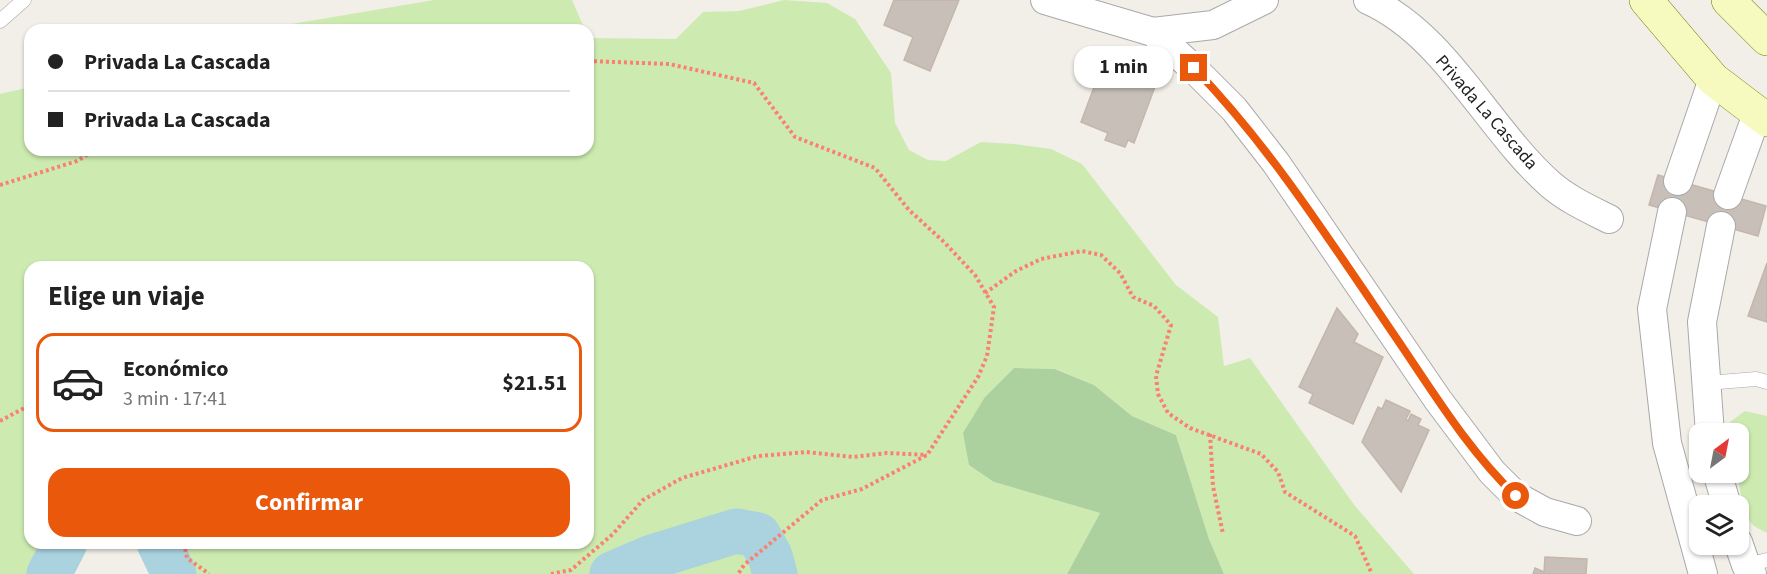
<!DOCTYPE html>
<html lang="es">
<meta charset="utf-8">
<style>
body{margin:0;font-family:"Source Sans 3",sans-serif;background:#f6f6f6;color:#222;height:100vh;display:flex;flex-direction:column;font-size:22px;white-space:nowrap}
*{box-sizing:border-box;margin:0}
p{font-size:20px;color:#767676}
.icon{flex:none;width:33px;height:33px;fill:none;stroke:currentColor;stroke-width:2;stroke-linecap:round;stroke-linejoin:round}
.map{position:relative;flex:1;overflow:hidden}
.side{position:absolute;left:24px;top:261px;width:570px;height:288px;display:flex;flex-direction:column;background:#fff;border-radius:18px;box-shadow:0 2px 4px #0004}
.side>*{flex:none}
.guide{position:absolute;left:24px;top:24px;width:570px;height:132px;border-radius:18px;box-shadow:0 2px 4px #0004;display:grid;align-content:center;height:132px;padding:0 24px;background:#fff}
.needle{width:39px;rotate:32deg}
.fabs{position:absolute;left:1689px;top:423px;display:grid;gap:12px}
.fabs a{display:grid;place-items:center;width:60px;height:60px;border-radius:12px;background:#fff;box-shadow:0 2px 4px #0004;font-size:30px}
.end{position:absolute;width:27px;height:27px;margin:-14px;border:8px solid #ea580c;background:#fff;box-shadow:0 0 0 3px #fff}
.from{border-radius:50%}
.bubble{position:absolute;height:42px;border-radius:18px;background:#fff;box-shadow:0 2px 4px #0004;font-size:20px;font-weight:700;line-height:42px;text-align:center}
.guide b{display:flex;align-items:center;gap:21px;height:57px;font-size:22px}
.guide b+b{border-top:2px solid #e0e0e0}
.guide i{width:15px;height:15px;background:#222}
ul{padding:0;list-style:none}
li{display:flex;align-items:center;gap:18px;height:99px;margin:0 12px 9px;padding:0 12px;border:3px solid transparent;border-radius:18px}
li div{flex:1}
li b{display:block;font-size:22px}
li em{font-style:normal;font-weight:700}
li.selected{border-color:#ea580c}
li>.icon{width:54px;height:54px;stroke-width:1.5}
h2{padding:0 24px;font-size:27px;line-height:72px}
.button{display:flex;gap:12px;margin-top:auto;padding:12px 24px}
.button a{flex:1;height:69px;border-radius:18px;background:#ea580c;color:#fff;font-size:24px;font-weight:700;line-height:69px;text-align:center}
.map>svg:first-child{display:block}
.grass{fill:#cdebb0}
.forest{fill:#add19e}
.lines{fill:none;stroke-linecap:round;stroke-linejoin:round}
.river{stroke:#aad3df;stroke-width:45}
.building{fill:#c7bfb8;stroke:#c4b6ab;stroke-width:1.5}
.lane-casing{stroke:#a9a9a9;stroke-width:15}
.street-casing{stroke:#a9a9a9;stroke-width:30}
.secondary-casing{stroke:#707d05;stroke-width:34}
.path{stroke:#fa8072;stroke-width:4;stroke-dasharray:3 3;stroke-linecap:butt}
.lane{stroke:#fff;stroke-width:14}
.street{stroke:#fff;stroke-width:28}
.secondary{stroke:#f7fabf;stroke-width:33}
.route{stroke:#ea580c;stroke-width:8}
.labels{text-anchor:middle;stroke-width:6;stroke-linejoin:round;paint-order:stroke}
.street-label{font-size:18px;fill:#222;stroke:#fff}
</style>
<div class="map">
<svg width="1767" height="574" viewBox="0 0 1767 574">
<rect width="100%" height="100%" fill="#f2efe9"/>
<g class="grass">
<polygon points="434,0 572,0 585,30 256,30"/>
<polygon points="784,0 827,3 855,19 891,73 895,123 909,150 928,160 946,161 981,142 1014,144 1051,149 1082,164 1176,285 1218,317 1224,366 1250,358 1355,506 1414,574 1224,574 1209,539 1176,435 1132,416 1094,385 1056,369 1014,368 985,397 994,482 1100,513 1067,574 174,574 159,543 588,543 588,267 30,267 30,543 65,543 49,574 0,574 0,94 30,87 30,150 588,150 588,38 676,39 703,12 739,11"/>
<path d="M 1745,411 L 1767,416 L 1767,533 C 1762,530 1754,527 1751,523 C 1736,498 1738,461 1738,434 L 1731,433 L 1730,422 Z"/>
</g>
<polygon class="forest" points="1014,368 1055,369 1094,385 1132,416 1176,435 1209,539 1224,574 1067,574 1100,513 994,482 969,465 963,433 985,397"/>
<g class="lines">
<g class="river">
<polyline points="159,543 174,574"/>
<polyline points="49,574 65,543"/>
<polyline points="612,574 652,557 736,531 758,535 770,556 775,574"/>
</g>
</g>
<g class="building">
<polygon points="894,0 959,0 930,71 904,60 913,37 884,25"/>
<polygon points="1125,54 1146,62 1140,77 1156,84 1134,143 1128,140 1125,147 1105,140 1108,133 1081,122 1103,63 1118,69"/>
<polygon points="1658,175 1766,206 1758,236 1649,205"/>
<polygon points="1767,263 1767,322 1748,316"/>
<polygon points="1337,308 1358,334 1354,342 1383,357 1353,424 1309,403 1313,394 1299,387"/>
<polygon points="1386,400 1410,411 1406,419 1408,421 1411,414 1421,419 1418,425 1429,430 1401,492 1362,442 1378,407 1382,409"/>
<polygon points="1545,557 1587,559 1586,574 1533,574 1535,568 1544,572"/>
</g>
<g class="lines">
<g class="lane-casing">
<g id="lane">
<polyline points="0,21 24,0"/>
<polyline points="1707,383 1756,379 1767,382"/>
<polyline points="1746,565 1767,560"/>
</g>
</g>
<g class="street-casing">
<g id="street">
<polyline points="1045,0 1153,32 1193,68 1234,109 1276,163 1438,400 1492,472 1516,496 1545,512 1577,521"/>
<path d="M 1368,0 C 1445,34 1488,129 1550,184 C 1567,199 1589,209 1609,219"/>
<polyline points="1153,32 1213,25 1264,0"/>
<polyline points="1678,181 1713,79"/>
<polyline points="1728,195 1757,114"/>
<polyline points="1672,212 1652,309 1667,443 1703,574"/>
<polyline points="1710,434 1702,322 1721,226"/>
<polyline points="1717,472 1727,506"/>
<polyline points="1738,542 1746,565 1752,574"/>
</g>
</g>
<g class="secondary-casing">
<g id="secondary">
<polyline points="1646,0 1713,79 1767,120"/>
<polyline points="1728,0 1767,39"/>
</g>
</g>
<g class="path">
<polyline points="588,61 669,64 754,83 795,137 875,168 909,210 944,242 975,275 994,307 987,356 978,377 927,455 862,489 822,500 744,565 738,574"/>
<polyline points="0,185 77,161 95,150"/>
<polyline points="985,293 1016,271 1041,259 1082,251 1101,255 1120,273 1133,297 1154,306 1171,325 1156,376 1158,394 1168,413 1190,428 1261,454 1278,472 1285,492 1355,536 1372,574"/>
<polyline points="0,421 30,405"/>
<polyline points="1210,434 1213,486 1223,534"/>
<polyline points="184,543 187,558 209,574"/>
<polyline points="551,574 571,570 613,534 643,500 682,478 758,456 806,452 853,457 887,453 927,455"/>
</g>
<use href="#lane" class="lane"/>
<use href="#street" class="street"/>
<use href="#secondary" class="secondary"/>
</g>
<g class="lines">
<path class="route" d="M 1194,68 C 1275,152 1337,252 1403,348 C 1438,400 1471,453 1516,496"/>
</g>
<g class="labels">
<g class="street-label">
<text transform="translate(1487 112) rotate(49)" y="6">Privada La Cascada</text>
</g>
</g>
</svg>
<div class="fabs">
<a><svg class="needle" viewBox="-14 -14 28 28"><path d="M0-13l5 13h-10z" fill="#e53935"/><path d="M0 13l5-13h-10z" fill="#767676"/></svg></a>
<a><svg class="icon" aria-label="layers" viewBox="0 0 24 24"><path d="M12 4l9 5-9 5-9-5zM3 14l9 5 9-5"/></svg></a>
</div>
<i class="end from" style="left:1516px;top:496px"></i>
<i class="end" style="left:1194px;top:68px"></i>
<div class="bubble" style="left:1074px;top:46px;width:99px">1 min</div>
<div class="guide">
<b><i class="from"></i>Privada La Cascada</b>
<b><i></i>Privada La Cascada</b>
</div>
<section class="side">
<h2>Elige un viaje</h2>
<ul>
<li class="selected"><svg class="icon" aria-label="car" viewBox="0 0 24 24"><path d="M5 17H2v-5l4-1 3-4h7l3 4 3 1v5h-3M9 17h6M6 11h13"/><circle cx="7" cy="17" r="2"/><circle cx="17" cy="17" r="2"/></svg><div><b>Económico</b><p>3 min · 17:41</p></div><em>$21.51</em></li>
</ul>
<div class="button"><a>Confirmar</a></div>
</section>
</div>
